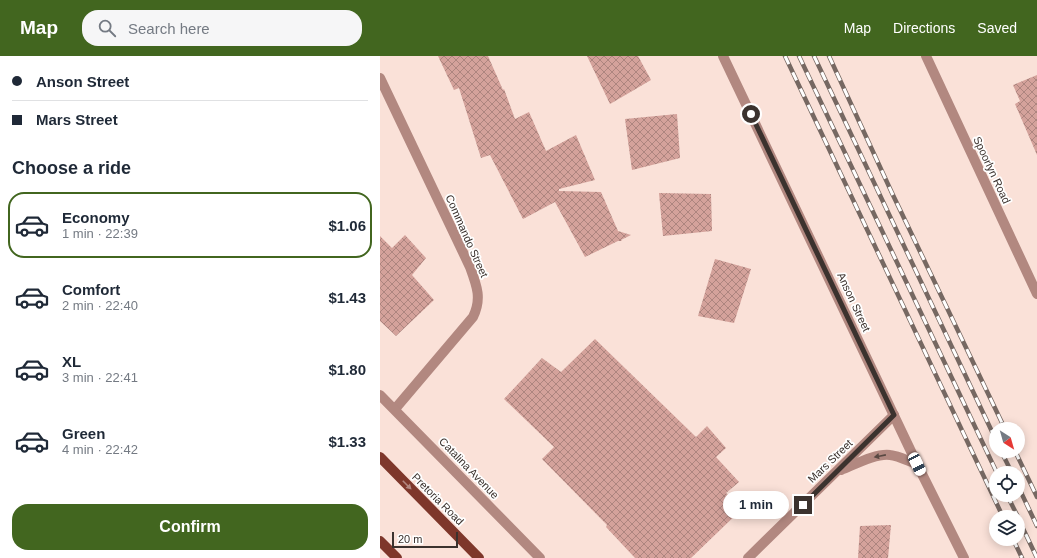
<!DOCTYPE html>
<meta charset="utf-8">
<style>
body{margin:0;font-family:Arial,sans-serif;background:#f6f6f7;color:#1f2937;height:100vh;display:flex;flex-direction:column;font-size:15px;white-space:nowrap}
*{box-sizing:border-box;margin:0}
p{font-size:13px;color:#747a83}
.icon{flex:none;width:22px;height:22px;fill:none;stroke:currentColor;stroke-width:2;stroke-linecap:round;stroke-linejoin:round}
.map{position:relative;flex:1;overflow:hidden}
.panel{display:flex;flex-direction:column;background:#fff;width:380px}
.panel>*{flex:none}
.banner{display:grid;align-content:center;height:88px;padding:0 12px;background:#fff}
.needle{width:26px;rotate:143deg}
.controls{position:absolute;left:609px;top:366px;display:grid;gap:8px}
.controls a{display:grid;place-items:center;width:36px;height:36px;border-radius:50%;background:#fff;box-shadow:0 2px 10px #0003;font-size:20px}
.scale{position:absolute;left:12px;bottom:10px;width:66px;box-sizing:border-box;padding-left:4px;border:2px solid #3b322e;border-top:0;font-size:11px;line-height:14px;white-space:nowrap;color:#3b322e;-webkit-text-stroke:3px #fff;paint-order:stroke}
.end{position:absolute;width:18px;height:18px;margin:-9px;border:5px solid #3b322e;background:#fff;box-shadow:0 0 0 2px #fff}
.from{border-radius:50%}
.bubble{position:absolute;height:28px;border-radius:14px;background:#fff;box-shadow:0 2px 10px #0003;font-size:13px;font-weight:700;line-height:28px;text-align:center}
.car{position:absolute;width:12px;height:24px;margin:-12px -6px;border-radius:5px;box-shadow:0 0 3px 1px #0007;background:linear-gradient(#fff 24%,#345 0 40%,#fff 0 76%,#345 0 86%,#fff 0)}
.banner b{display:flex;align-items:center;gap:14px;height:38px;font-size:15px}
.banner b+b{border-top:1px solid #e0e1e3}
.banner i{width:10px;height:10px;background:#1f2937}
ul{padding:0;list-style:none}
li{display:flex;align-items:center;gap:12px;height:66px;margin:0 8px 6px;padding:0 4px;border:2px solid transparent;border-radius:16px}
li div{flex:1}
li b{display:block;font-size:15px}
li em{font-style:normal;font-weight:700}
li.active{border-color:#42661f}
li>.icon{width:36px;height:36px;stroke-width:1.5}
h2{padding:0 12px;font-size:18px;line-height:48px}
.cta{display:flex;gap:8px;margin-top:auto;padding:8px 12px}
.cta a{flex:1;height:46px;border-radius:16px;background:#42661f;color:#fff;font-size:16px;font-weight:700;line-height:46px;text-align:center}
header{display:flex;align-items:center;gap:24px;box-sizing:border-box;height:56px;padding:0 20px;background:#42661f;color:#fff}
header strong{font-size:19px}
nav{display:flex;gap:22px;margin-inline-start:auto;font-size:14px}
.search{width:280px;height:36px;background:#f6f6f7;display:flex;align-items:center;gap:10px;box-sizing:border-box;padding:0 14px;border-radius:16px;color:#747a83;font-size:15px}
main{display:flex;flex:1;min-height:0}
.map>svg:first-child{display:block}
.building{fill:url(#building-cross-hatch)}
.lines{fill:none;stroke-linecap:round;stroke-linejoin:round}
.minor{stroke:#b28880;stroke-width:10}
.major{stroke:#7e372b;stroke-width:10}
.rail-casing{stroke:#766862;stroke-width:4.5}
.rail{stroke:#fff;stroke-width:3;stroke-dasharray:9;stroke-linecap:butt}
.oneway{fill:#594842}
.oneway2{fill:#b28780}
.route{stroke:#3b322e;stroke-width:5}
.labels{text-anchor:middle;stroke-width:3.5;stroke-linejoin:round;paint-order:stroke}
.street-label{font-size:11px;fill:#3b322e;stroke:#fff}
</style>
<header>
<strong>Map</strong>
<div class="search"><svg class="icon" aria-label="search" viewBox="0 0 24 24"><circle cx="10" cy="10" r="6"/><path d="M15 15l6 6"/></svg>Search here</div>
<nav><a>Map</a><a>Directions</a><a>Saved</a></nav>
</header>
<main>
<section class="panel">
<div class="banner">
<b><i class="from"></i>Anson Street</b>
<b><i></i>Mars Street</b>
</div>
<h2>Choose a ride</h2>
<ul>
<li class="active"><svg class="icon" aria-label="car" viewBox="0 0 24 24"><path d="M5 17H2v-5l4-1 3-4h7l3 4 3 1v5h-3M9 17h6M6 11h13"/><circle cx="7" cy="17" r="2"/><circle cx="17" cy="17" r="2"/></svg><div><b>Economy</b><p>1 min · 22:39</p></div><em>$1.06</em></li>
<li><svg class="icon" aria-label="car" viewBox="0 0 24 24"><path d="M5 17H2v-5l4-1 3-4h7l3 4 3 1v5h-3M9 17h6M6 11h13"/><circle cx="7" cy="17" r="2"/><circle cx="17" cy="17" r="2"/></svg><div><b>Comfort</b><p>2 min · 22:40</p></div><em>$1.43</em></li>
<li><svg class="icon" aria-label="car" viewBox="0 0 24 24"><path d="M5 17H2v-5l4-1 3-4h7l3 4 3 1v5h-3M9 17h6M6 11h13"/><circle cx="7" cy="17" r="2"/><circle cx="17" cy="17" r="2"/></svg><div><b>XL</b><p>3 min · 22:41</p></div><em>$1.80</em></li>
<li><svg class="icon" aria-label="car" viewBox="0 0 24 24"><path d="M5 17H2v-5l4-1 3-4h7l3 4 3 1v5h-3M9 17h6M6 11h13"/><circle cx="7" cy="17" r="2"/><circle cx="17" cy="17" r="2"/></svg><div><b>Green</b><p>4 min · 22:42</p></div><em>$1.33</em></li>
</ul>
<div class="cta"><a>Confirm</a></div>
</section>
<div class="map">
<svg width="657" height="502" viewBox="0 0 657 502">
<defs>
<pattern id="building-cross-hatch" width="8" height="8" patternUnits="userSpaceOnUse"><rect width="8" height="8" fill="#d4a29b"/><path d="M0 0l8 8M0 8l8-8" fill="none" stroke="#ad857f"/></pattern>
</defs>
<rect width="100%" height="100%" fill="#fae1d8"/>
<g class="building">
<polygon points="58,0 108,0 123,34 124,33 135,63 149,56 166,95 196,79 215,124 179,133 179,135 221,136 238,175 251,179 241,184 242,185 238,185 205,201 175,146 143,163 110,99 101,102 79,32 74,34"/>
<polygon points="207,0 258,0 271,24 230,48"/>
<polygon points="657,19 657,99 635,48 640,45 633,29"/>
<polygon points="297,58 300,102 252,114 245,63"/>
<polygon points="279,137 331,138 332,175 283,180"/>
<polygon points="25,179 46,202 32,219 54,244 16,280 0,265 0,180 12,192"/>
<polygon points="335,203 371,213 354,267 318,260"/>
<polygon points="215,283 316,381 327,370 346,392 336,401 359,426 346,437 363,452 311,502 255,502 226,471 227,469 162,403 174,391 124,343 162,302 181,316"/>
<polygon points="511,469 508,502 478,502 480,470"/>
</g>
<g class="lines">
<g class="minor">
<polyline points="343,0 537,408 584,502"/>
<polyline points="546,0 657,238"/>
<path d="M 0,22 L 90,211 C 97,230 102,243 93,261 L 15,353"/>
<polyline points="0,339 160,502"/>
<path d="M 461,414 C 474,409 496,397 510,399 C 519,400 528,405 537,408"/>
<polyline points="368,502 514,359"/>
</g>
<g class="major">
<polyline points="0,401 99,502"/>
<polyline points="0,485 17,502"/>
</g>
<g class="rail-casing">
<g id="rail">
<polyline points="405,0 623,461"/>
<polyline points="419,0 617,417"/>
<polyline points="434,0 616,384"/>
<polyline points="449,0 512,137 625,373"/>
<polyline points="621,395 632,417"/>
<polyline points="635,395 657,441"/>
<polyline points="638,430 657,470"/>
<polyline points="627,439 638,461"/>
<polyline points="638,462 657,502"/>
<polyline points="633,483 642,502"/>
</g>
</g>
<use href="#rail" class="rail"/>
</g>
<defs><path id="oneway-solid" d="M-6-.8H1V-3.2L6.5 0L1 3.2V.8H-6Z"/></defs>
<use class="oneway" href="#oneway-solid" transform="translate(500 400) rotate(169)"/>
<use class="oneway2" href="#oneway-solid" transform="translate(27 429) rotate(45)"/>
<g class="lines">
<polyline class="route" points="371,58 514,359 423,449"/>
</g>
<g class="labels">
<g class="street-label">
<text transform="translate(612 114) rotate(65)" y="4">Spoorlyn Road</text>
<text transform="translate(87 180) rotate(66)" y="4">Commando Street</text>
<text transform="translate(474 246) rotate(65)" y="4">Anson Street</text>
<text transform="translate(450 405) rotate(-44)" y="4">Mars Street</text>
<text transform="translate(89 412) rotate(46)" y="4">Catalina Avenue</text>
<text transform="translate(58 443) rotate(45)" y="4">Pretoria Road</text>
</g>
</g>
</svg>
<div class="controls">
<a><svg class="needle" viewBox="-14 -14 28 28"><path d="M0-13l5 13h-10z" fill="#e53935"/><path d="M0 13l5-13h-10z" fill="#747a83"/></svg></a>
<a><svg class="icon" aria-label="locate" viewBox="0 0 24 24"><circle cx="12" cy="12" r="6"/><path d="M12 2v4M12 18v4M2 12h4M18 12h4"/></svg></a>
<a><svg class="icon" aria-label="layers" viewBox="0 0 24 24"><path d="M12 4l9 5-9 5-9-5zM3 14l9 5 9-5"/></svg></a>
</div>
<div class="scale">20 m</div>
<i class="end from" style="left:371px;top:58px"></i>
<i class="end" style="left:423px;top:449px"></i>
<div class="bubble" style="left:343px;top:435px;width:66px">1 min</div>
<i class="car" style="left:537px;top:408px;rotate:154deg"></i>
</div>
</main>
